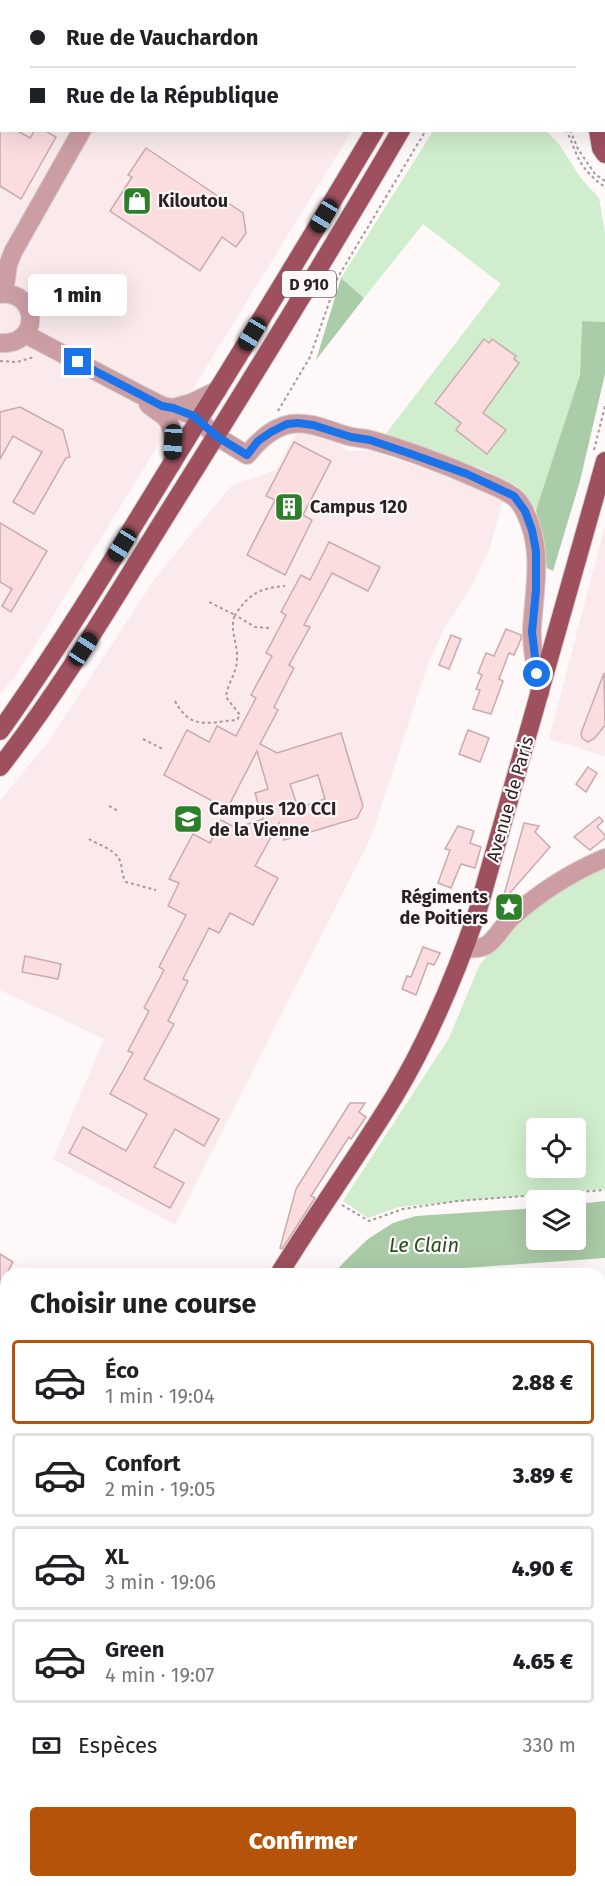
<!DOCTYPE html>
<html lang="fr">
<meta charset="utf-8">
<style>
body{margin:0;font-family:"Fira Sans",sans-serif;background:#f6f6f6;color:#202124;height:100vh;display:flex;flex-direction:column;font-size:22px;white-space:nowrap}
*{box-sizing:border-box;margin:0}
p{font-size:20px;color:#757577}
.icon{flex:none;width:33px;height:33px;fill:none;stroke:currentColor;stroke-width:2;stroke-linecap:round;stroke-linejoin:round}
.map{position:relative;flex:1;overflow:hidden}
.details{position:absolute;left:0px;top:1268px;width:606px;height:620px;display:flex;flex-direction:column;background:#fff;border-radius:18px 18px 0 0;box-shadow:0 6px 24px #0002}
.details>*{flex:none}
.banner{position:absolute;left:0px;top:0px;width:606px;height:132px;box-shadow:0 6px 24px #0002;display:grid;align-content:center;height:132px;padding:0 30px;background:#fff}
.buttons{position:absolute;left:526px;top:1118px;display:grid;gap:12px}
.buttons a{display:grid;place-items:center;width:60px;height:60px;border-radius:6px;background:#fff;box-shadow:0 6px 24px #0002;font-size:30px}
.end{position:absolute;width:27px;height:27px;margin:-14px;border:8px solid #1a73e8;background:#fff;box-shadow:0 0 0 3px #fff}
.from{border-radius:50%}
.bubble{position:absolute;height:42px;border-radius:6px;background:#fff;box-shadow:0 6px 24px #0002;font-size:20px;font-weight:800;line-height:42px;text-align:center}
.car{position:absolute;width:18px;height:36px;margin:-18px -9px;border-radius:8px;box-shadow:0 0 4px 2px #0007;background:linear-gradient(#222 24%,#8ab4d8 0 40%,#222 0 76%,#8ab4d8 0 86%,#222 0)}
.banner b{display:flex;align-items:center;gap:21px;height:57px;font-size:22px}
.banner b+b{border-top:2px solid #e0e0e0}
.banner i{width:15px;height:15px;background:#202124}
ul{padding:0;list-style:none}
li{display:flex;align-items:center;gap:18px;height:84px;margin:0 12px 9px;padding:0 18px;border:3px solid #e0e0e0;border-radius:6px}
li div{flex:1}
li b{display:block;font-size:22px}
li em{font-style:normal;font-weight:800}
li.current{border-color:#b45309}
li>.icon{width:54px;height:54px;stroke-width:1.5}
h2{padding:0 30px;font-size:27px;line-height:72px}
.pay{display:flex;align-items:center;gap:15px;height:66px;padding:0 30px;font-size:22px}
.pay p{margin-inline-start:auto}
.action{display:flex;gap:12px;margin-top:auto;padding:12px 30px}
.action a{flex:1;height:69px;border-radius:6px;background:#b45309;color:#fff;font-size:24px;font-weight:800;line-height:69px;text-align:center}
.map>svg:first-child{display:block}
.built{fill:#faeaec}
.green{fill:#d0eecd;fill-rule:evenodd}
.forest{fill:#abcca8}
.water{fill:#aacba7}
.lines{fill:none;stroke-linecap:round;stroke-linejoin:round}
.river{stroke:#aacba7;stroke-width:24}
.building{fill:#fbdde0;stroke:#c8abae;stroke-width:1.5;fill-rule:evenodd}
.minor-casing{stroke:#d8d1d1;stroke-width:20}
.major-casing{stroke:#d8d1d1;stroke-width:20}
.path{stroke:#a39b9b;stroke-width:2;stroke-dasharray:3 3;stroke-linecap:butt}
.minor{stroke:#cc9ea4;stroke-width:18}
.major{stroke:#9e505f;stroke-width:18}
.rail-casing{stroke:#8c8484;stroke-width:6}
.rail{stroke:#fef8f8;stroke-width:4;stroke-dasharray:11;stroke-linecap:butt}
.route{stroke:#1a73e8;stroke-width:8}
.labels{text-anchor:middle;stroke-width:4.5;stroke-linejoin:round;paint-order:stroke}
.shield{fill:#fef8f8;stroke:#6b6262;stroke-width:1.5}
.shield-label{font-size:16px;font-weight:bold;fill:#2c2122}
.poi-label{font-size:18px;font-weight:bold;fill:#2c2122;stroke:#fef8f8;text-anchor:start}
.street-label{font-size:18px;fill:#2c2122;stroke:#fef8f8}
.water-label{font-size:20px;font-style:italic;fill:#225020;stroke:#fef8f8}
</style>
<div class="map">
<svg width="605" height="1886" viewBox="0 0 605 1886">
<rect width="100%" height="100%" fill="#fef8f8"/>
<g class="built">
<polygon points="0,0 396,0 396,2 2,2 2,130 352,131 17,674 0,694"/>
<polygon points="304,433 341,445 347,451 371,451 504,496 489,551 469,591 444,629 428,664 371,837 175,1225 53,1159 104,1039 0,990 0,801 48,742 154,580 192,533 232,485 276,470 292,439 297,434"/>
<polygon points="605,526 605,756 549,739"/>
</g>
<g class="green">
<polygon points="433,131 546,131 559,144 580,177 599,198 605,233 605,322 582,321 580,375 536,510 517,486 482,469 384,436 501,284 423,224 364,298 341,278"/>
<path d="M 605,867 L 605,1189 L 399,1207 L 368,1218 L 343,1201 L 449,1038 L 479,966 L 502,936 L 559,892 L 598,868 ZM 537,1128 L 576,1128 L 576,1167 L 537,1167 Z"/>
<polygon points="6,1832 6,1881 100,1881 100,1886 0,1886 0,1843"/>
</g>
<g class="forest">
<polygon points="341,278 364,298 316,360"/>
<polygon points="582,321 605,322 605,374 580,481 553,571 547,568 536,510 580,375"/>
<polygon points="605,1423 605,1607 600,1624 600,1431 602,1432"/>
<polygon points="605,1772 605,1886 549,1886 551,1881 600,1881 600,1782"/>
</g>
<polygon class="water" points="605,1201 605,1258 451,1269 439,1273 334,1273 346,1260 368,1239 393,1223 416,1216 537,1208 537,1239 576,1239 576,1204"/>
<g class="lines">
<g class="river">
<polyline points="600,1867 605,1859"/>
<polyline points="587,1886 591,1881"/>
</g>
</g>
<g class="building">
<polygon points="0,130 16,130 30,138 35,130 44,130 56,137 21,199 0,186"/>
<polygon points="146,148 243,213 246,233 236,247 222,237 200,271 110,211 132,177 128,175"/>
<polygon points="484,339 489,343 492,339 516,356 514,359 519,363 483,413 506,430 487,454 456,430 461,423 435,403"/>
<polygon points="20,407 63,430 70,457 66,458 34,514 13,502 42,452 13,436 0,459 0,412"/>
<polygon points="294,442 331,461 303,515 312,520 285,575 247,555 275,500 266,496"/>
<polygon points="0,523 47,551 11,612 2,606 12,589 0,582"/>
<path d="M 329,542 L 380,567 L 368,591 L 332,573 L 304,625 L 310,627 L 289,665 L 294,668 L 274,707 L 278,710 L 260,744 L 277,753 L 341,733 L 363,806 L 357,818 L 284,840 L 279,823 L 255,866 L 278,878 L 253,925 L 230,913 L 219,933 L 209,928 L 183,979 L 188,981 L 168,1021 L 174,1024 L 144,1079 L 219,1119 L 204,1146 L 175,1129 L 154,1167 L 184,1183 L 170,1208 L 69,1153 L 83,1127 L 126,1151 L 147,1114 L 110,1094 L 133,1053 L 128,1051 L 149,1011 L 144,1008 L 164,970 L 159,967 L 186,915 L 168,906 L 179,883 L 169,879 L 193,834 L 210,843 L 221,820 L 236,828 L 263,819 L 255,793 L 268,789 L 257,751 L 227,809 L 164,775 L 187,730 L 209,742 L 217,726 L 236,736 L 256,698 L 251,695 L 272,656 L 266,653 L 286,615 L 281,612 L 301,575 L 310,580 ZM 318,775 L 325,799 L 298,808 L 290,784 Z"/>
<polygon points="506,629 521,635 521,639 514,655 509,653 499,679 503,681 491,714 473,709 480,690 476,689 482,675 478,673 486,653 494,656"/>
<polygon points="451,635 461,639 449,669 439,665"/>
<polygon points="604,673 605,725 595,738 588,742 582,738 581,733"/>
<polygon points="468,730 489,738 480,762 459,754"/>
<polygon points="588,767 597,773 586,792 576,784"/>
<polygon points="599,817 603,821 597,827 605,835 605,838 590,850 574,837"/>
<polygon points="524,823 539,826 535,832 550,847 502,902"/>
<polygon points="458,826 474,831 470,843 481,847 475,868 461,864 451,888 438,883 450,850 445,849"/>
<polygon points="423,947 440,953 434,965 428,963 416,995 402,989 407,976 411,977"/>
<polygon points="25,956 61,964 58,979 22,972"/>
<polygon points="350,1103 365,1103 359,1112 366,1117 351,1139 349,1137 338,1154 311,1196 315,1198 282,1249 280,1248 296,1189"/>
<polygon points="0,1254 13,1262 0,1286"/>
</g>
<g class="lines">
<g class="minor-casing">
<g id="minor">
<polyline points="156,2 157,0"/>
<polyline points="4,293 8,265 13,252 82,130"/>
<path d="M 0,294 C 39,290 42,346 0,343"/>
<path d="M 25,334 L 139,394 L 163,406 L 173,408 L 194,416 L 216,436 L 247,455 C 258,441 272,427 291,424 C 310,421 330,431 348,436 C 356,438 363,438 371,440 C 407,450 444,464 478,479 C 489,484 501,488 511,495 C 517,498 522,506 525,512 C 544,550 534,590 532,629 C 531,650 537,673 540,693"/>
<path d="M 148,404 C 153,409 159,412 164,416 C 176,427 173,450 172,464"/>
<polyline points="173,408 191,403 218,390"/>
<path d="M 465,948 C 473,949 480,949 487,945 C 497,938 503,925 512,917 C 539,893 572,872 605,858"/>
<polyline points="0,1541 6,1546"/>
</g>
</g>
<g class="major-casing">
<g id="major">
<polyline points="497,0 497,2"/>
<polyline points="416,2 416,0"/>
<polyline points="604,93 605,93"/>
<polyline points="604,109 605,109"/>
<polyline points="598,130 601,148 605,154"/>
<path d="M 0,731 C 69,634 130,531 193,429 C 255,330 315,231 375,130"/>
<path d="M 0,767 C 64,685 117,594 172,506 C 250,382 327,257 401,130"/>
<path d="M 279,1274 C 316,1214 357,1157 394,1097 C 429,1039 456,974 478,910 L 605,461"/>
<polyline points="0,1807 6,1794"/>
</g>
</g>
<g class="path">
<path d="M 565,130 C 571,137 572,145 576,153 C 582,168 592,178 605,187"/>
<polyline points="570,130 578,149 595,174 605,181"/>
<polyline points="0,361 17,362 34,357"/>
<polyline points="278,411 310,357 338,277 426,130"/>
<polyline points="594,450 605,406"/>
<path d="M 269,628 L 255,627 L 235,615 C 249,594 259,588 285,586"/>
<path d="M 175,701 C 191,731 208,722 237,720 L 240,715 L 226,697 C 227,684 237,673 237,659 C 238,644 229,629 235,615 L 209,602"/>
<polyline points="143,739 163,749"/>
<polyline points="109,806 118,811"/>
<path d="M 89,839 C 99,845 117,850 121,863 C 122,870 122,876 126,882 L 156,890"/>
<polyline points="342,1205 369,1221 403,1209 457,1201 605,1190"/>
<polyline points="600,1377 605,1370"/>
<polyline points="0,1881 14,1886"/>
<polyline points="84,1886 85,1881"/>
<polyline points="308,1886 310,1881"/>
</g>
<use href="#minor" class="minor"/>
<use href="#major" class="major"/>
<g class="rail-casing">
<g id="rail">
<polyline points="600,1683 605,1669"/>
<polyline points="600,1704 605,1691"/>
<polyline points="512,1886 514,1881"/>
</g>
</g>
<use href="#rail" class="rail"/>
</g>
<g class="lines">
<polyline class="route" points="78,362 162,406 173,408 194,416 216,436 247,455 258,441 271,432 287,424 298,423 313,425 351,437 370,440 414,455 467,474 514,496 525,511 532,530 536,551 536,590 532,632 537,674"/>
</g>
<defs>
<g id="shop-square" transform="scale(1.5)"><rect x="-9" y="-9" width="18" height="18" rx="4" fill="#2d7f2a" stroke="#fef8f8"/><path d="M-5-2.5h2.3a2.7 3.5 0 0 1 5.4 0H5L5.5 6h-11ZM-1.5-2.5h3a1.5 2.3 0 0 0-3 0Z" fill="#fff"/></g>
<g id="building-square" transform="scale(1.5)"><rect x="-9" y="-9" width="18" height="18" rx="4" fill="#2d7f2a" stroke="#fef8f8"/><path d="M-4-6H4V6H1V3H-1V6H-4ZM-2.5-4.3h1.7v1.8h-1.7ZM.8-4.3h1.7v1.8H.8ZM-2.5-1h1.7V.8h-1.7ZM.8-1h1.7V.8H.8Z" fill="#fff"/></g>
<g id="university-square" transform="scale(1.5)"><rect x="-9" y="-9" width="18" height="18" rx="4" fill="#2d7f2a" stroke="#fef8f8"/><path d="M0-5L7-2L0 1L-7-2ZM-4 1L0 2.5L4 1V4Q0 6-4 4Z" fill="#fff"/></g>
<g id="sight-square" transform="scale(1.5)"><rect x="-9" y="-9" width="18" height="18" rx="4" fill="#2d7f2a" stroke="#fef8f8"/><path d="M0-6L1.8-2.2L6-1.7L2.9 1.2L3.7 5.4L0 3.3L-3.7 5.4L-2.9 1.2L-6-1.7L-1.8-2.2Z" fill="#fff"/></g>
</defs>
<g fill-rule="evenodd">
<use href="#shop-square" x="137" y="201"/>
<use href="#building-square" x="289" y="507"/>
<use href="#university-square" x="188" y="819"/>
<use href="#sight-square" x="509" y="907"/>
</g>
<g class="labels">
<rect class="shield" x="282" y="271" width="54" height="26" rx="4.5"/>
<g class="shield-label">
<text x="309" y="290">D 910</text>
</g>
<g class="poi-label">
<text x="158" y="207">Kiloutou</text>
<text x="310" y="513">Campus 120</text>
<text x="209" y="815">Campus 120 CCI<tspan x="209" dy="21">de la Vienne</tspan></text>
<text x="488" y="903" text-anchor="end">Régiments<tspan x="488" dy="21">de Poitiers</tspan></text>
</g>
<g class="street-label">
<text transform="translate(510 799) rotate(-74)" y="6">Avenue de Paris</text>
</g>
<g class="water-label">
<text x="424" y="1252">Le Clain</text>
</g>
</g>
</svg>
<div class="buttons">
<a><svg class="icon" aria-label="locate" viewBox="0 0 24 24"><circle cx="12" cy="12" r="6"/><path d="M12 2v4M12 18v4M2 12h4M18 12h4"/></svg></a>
<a><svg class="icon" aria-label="layers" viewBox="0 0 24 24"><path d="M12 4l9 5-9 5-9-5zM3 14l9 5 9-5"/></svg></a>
</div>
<i class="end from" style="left:537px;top:674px"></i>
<i class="end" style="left:78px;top:362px"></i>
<div class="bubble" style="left:28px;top:274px;width:99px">1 min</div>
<i class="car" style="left:324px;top:216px;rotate:211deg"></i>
<i class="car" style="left:252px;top:334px;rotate:211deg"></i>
<i class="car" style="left:173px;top:442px;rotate:183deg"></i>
<i class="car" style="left:122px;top:545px;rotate:212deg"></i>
<i class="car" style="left:83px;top:649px;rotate:33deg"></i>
<div class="banner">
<b><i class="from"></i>Rue de Vauchardon</b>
<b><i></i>Rue de la République</b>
</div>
<section class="details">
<h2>Choisir une course</h2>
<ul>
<li class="current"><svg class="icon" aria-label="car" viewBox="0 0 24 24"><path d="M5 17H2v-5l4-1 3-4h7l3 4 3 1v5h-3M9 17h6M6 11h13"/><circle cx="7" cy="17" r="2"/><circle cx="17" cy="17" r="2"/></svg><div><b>Éco</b><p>1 min · 19:04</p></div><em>2.88 €</em></li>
<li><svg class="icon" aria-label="car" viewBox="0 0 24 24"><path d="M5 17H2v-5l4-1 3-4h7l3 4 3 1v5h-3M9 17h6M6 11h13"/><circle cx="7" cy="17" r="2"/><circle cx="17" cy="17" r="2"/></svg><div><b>Confort</b><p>2 min · 19:05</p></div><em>3.89 €</em></li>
<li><svg class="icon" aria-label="car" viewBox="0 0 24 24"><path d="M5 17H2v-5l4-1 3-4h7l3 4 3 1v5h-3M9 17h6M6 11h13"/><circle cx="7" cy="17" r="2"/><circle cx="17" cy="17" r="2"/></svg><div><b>XL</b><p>3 min · 19:06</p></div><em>4.90 €</em></li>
<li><svg class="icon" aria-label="car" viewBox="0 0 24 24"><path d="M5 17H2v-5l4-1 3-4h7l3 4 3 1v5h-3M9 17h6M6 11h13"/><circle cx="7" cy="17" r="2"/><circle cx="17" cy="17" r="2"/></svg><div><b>Green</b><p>4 min · 19:07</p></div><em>4.65 €</em></li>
</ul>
<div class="pay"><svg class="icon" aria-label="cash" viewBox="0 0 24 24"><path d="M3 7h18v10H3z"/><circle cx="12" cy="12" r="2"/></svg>Espèces<p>330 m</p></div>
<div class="action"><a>Confirmer</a></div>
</section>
</div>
